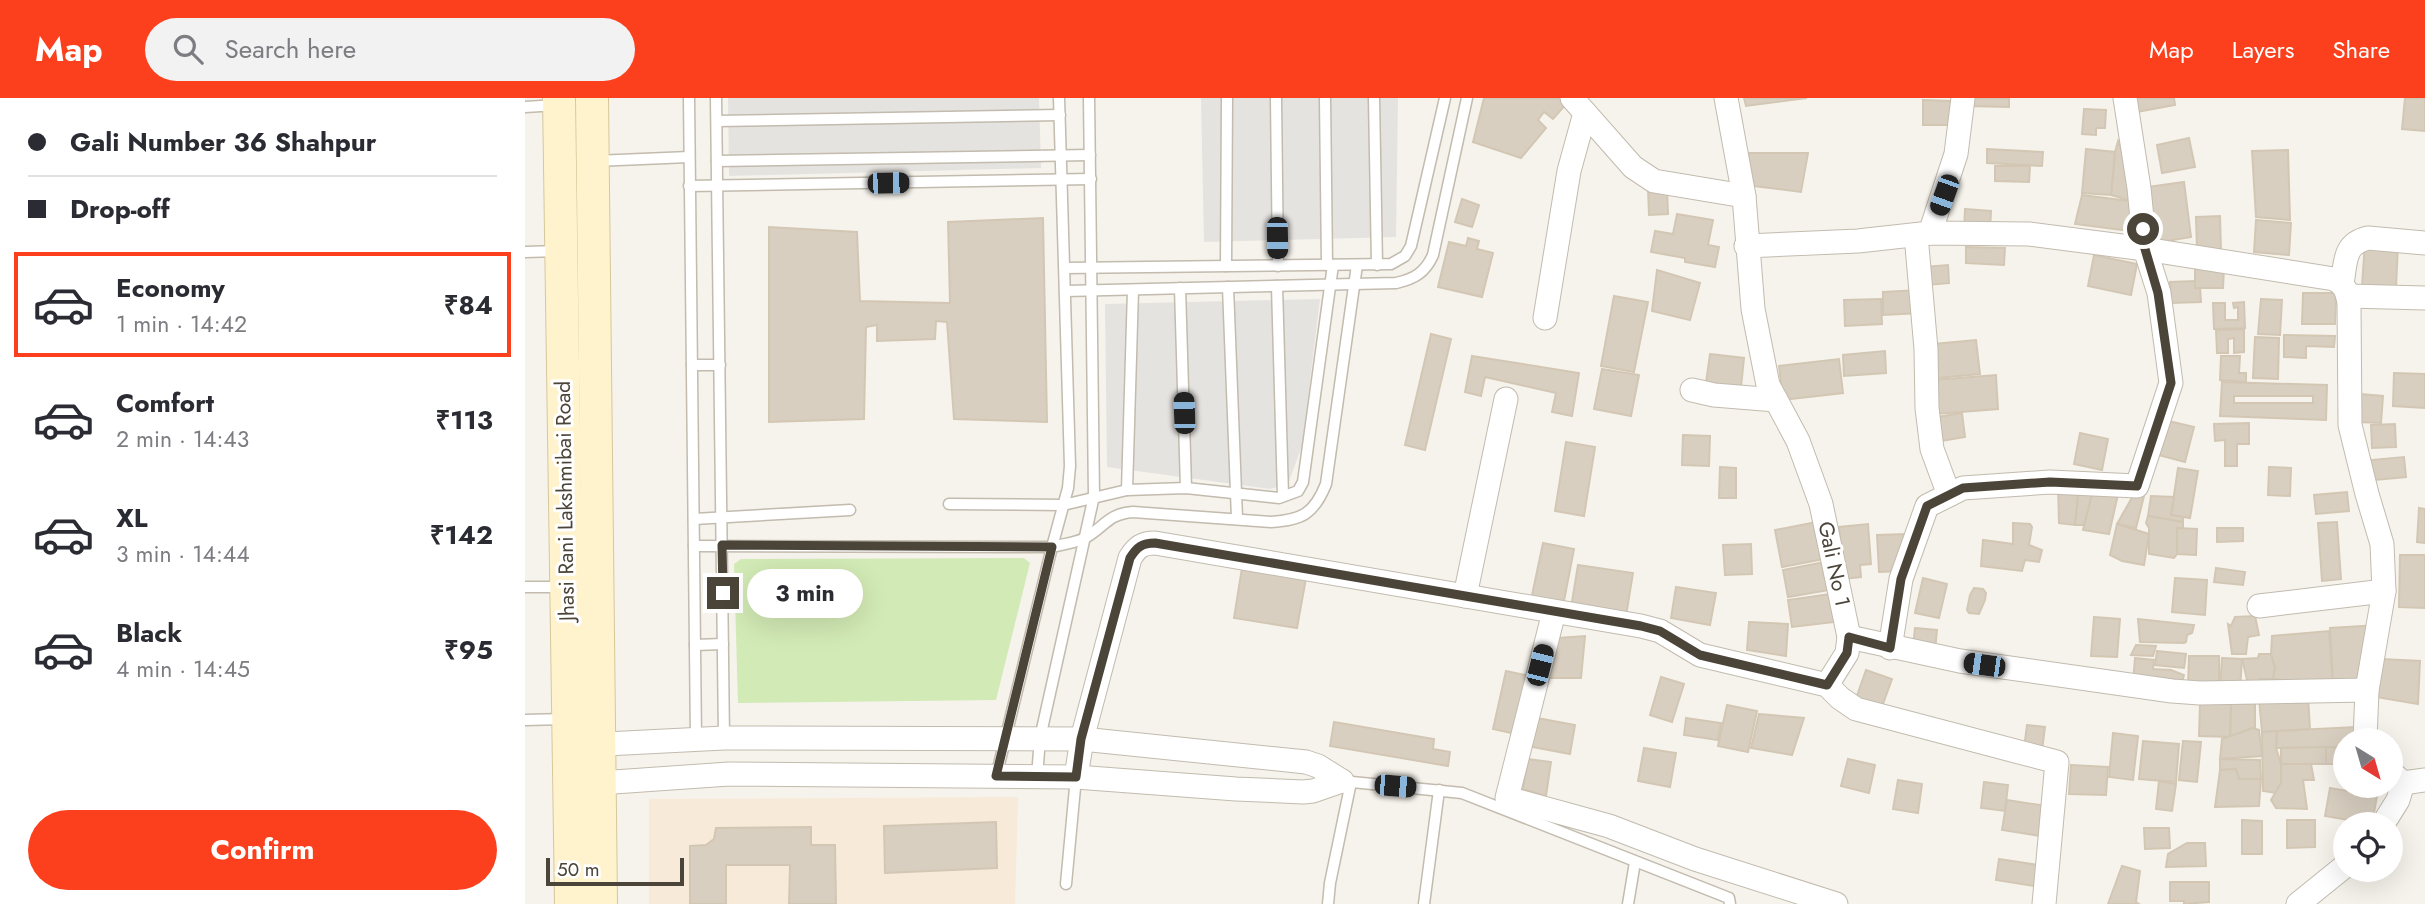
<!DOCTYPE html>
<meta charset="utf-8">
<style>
body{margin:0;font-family:Jost,sans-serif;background:#f2f2f3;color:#2b2b33;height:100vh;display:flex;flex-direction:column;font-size:26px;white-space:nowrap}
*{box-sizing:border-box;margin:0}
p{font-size:23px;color:#7c7c81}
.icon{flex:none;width:38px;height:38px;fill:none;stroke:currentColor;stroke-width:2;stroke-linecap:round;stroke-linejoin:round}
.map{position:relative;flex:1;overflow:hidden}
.side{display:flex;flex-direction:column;background:#fff;width:525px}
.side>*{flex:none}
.top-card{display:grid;align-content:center;height:154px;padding:0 28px;background:#fff}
.needle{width:46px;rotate:143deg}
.controls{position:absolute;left:1808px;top:630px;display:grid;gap:14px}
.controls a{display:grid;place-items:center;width:70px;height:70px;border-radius:50%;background:#fff;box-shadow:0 7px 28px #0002;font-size:35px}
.scale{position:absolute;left:21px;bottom:18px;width:138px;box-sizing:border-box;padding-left:7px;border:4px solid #4b4439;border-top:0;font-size:19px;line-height:24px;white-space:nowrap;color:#4b4439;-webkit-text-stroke:5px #fff;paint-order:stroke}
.end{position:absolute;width:32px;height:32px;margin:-16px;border:9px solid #4b4439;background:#fff;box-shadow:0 0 0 4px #fff}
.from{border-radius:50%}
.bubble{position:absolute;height:49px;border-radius:24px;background:#fff;box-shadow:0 7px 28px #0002;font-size:23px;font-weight:700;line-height:49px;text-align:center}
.car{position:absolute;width:21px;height:42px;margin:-21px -10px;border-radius:9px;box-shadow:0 0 5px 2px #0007;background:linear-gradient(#222 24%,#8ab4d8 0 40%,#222 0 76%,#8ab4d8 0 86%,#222 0)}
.top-card b{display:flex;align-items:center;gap:24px;height:66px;font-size:26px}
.top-card b+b{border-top:2px solid #e1e1e2}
.top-card i{width:18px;height:18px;background:#2b2b33}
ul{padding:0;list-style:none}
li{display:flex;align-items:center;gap:21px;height:105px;margin:0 14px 10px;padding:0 14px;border:4px solid transparent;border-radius:0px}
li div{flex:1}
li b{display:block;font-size:26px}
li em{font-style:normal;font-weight:700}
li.on{border-color:#fc3f1d}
li>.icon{width:63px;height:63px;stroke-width:1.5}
.cta{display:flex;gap:14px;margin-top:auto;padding:14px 28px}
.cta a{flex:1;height:80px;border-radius:42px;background:#fc3f1d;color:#fff;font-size:28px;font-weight:700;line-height:80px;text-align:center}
header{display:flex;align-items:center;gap:42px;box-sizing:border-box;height:98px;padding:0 35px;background:#fc3f1d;color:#fff}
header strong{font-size:33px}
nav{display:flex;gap:38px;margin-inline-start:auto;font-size:24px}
.search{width:490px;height:63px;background:#f2f2f3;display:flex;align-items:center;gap:18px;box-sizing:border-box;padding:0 24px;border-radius:38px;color:#7c7c81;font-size:26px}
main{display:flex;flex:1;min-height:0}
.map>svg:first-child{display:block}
.commercial{fill:#f7ead8}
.green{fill:#d2eab5}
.parking{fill:#e5e3e0}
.building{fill:#d8cfc1;stroke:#d3c7b4;stroke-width:2;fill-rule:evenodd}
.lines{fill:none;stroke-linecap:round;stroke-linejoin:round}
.lane-casing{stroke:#c2bbae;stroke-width:13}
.street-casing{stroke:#c2bbae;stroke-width:25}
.secondary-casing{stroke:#d6c79b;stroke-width:34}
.lane{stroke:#fff;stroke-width:10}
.street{stroke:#fff;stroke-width:23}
.secondary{stroke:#fff3cd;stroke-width:32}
.route{stroke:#4b4439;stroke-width:9}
.labels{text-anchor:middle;stroke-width:6;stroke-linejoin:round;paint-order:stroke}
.street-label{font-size:21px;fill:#4b4439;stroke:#fff}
</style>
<header>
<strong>Map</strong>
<div class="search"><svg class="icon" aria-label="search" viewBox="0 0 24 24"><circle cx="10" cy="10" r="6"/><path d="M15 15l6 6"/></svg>Search here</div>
<nav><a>Map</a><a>Layers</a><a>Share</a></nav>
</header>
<main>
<section class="side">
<div class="top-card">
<b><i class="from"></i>Gali Number 36 Shahpur</b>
<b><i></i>Drop-off</b>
</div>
<ul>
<li class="on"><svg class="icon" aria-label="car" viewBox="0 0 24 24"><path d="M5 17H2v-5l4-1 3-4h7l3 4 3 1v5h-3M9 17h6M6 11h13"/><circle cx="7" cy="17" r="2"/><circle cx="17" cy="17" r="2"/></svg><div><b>Economy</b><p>1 min · 14:42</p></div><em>₹84</em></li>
<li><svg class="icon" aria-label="car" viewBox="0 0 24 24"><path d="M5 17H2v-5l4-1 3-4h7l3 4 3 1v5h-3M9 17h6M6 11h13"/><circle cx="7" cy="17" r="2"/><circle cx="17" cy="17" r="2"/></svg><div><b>Comfort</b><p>2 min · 14:43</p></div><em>₹113</em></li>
<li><svg class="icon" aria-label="car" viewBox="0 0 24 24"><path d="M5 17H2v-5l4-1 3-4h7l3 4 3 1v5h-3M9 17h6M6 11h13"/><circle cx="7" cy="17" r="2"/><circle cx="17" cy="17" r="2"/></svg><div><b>XL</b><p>3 min · 14:44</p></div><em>₹142</em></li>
<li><svg class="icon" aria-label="car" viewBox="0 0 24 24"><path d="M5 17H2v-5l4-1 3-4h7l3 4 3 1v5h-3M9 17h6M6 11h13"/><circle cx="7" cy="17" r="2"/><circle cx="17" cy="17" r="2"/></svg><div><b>Black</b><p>4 min · 14:45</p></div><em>₹95</em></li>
</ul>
<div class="cta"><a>Confirm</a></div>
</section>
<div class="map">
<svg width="1900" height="806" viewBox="0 0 1900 806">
<rect width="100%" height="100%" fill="#f6f3ec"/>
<polygon class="commercial" points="493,699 490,806 124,806 124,701"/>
<polygon class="green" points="499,460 505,465 471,602 213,605 209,466 216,461"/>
<g class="parking">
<polygon points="203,0 514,0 516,70 204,78"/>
<polygon points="676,0 873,0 871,139 679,144"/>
<polygon points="795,201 777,348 763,386 745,391 582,369 580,206"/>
</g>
<g class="building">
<polygon points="959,0 1038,0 1043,4 1028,21 1019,14 1013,22 1021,30 996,60 948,44"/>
<polygon points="1219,0 1282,0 1221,8"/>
<polygon points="1442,0 1484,0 1484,9 1441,8"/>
<polygon points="1603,0 1649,0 1650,7 1606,15"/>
<polygon points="1880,0 1900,0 1900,33 1877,31"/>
<polygon points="1398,2 1426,3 1426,27 1398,27"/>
<polygon points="1559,11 1581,12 1580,30 1571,30 1571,37 1557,36"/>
<polygon points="1664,40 1670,69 1637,75 1632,47"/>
<polygon points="1593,43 1603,71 1607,103 1586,97 1590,54"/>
<polygon points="1462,51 1518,54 1517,68 1462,65"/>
<polygon points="1561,51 1590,54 1586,97 1557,95"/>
<polygon points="1763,52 1765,122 1731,119 1727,53"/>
<polygon points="1219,55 1283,55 1276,94 1221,87"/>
<polygon points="1470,68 1505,68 1504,84 1470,83"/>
<polygon points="1659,84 1666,139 1630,145 1622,89"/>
<polygon points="1142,90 1143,116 1124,117 1123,91"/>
<polygon points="1557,97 1612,104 1613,134 1550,126"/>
<polygon points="937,101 954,107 947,129 930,124"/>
<polygon points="1440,111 1466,113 1465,134 1439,133"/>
<polygon points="1152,116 1188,122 1183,147 1194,149 1190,169 1160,164 1160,160 1126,154 1130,133 1148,136"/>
<polygon points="1695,118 1696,152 1672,152 1671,119"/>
<polygon points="518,120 522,324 429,321 422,224 411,223 410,241 352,243 352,227 341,229 339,321 244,324 244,129 332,134 335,203 425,205 423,124"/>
<polygon points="1731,122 1766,125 1764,157 1729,154"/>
<polygon points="943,140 954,143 952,151 968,155 957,199 913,189 924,144 941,148"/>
<polygon points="1840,144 1873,145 1871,190 1837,188"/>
<polygon points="1441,149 1480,150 1479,167 1441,165"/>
<polygon points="1569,157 1612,166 1606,197 1563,188"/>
<polygon points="1423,167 1424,185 1401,187 1400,169"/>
<polygon points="1670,169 1699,169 1698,190 1670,190"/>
<polygon points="1132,172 1175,185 1165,222 1127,213"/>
<polygon points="1670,183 1670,190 1675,190 1676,204 1646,205 1645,184"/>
<polygon points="1395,192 1396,215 1358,217 1358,194"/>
<polygon points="1778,195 1811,195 1810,226 1777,226"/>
<polygon points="1089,198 1123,204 1109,274 1076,268"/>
<polygon points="1356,201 1357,226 1320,228 1319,202"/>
<polygon points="1736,201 1757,202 1755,237 1733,236"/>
<polygon points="1719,204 1720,230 1689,231 1688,205 1700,205 1700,222 1713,222 1713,209 1709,210 1708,205"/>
<polygon points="1719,231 1719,254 1709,255 1709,240 1703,241 1703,255 1692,255 1691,232"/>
<polygon points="906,236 926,241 900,352 880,347"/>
<polygon points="1759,237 1810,238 1809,249 1781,248 1781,260 1759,259"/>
<polygon points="1730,239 1754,240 1753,281 1728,280"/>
<polygon points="1451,242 1455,276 1412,280 1409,246"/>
<polygon points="1360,253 1361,275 1319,278 1318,257"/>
<polygon points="1185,256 1219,260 1216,289 1181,285"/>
<polygon points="947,258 1054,275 1047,318 1027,314 1031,295 960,279 956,298 940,294"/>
<polygon points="1696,258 1715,258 1714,275 1721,275 1721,284 1695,282"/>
<polygon points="1314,261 1318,295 1258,302 1254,268"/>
<polygon points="1077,271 1114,277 1106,318 1069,311"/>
<polygon points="1869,275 1900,276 1900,310 1868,308"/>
<polygon points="1471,277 1473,311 1411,316 1408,282"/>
<path d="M 1697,284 L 1802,287 L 1801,322 L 1695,318 ZM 1709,298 L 1788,298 L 1788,305 L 1709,305 Z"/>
<polygon points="1835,296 1858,298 1856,325 1833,324"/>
<polygon points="1437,315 1440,339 1410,344 1406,320"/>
<polygon points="1635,321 1669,329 1660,364 1626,355"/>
<polygon points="1724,325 1724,346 1712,346 1712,368 1700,368 1700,342 1690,343 1689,326"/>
<polygon points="1870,326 1871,349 1847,350 1846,327"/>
<polygon points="1555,335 1583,341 1577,372 1549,366"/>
<polygon points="1158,337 1185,338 1184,368 1157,367"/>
<polygon points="1041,344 1070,349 1059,418 1030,413"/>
<polygon points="1879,359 1881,379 1839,383 1837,363"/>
<polygon points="1195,369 1211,370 1211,400 1194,400"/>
<polygon points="1744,369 1766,370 1765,398 1743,397"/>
<polygon points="1653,370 1673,373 1665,420 1646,417"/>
<polygon points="1533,387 1554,389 1550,427 1534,425"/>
<polygon points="1554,389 1569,389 1559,427 1550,427"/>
<polygon points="1569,389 1594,392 1584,436 1558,432"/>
<polygon points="1822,394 1824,413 1791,416 1789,397"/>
<polygon points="1609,396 1619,398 1611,430 1592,426"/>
<polygon points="1626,398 1649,399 1646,417 1658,419 1658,424 1623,418"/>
<polygon points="1894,410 1900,411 1900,445 1892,444"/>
<polygon points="1623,418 1658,424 1658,430 1652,430 1652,456 1649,460 1624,456 1624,430 1621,425"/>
<polygon points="1292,424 1299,461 1257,469 1250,432"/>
<polygon points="1812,424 1816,481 1797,483 1793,425"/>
<polygon points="1488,425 1505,426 1507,429 1504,447 1517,452 1514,464 1500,462 1497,473 1456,468 1458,442 1488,446"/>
<polygon points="1343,426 1346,466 1335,467 1336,479 1318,481 1314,429"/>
<polygon points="1592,426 1624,436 1619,467 1597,463 1585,457"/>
<polygon points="1652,430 1672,431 1671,457 1652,456"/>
<polygon points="1692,430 1718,430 1718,443 1692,444"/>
<polygon points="1381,436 1377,473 1354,474 1352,437"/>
<polygon points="1018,445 1049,451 1038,508 1006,502"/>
<polygon points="1226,446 1227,476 1200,477 1198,447"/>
<polygon points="1875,457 1900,457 1900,510 1874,509"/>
<polygon points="1300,464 1304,492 1263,499 1258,472"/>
<polygon points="1053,467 1108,475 1100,524 1045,516"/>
<polygon points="717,470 781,480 772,530 709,520"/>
<polygon points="1691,470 1720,474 1718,487 1689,484"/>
<polygon points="1398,480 1422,486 1414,520 1390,515"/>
<polygon points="1650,480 1682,482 1680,517 1647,514"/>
<polygon points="1151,489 1191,495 1185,527 1146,520"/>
<polygon points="1449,490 1458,491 1461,495 1460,502 1454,516 1444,515 1442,512 1445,497"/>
<polygon points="1306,496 1310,524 1267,529 1263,502"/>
<polygon points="1730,518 1734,537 1723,539 1721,556 1707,556 1703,526 1706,528 1710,519"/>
<polygon points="1569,519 1595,521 1592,559 1566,558"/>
<polygon points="1613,521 1669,527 1667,535 1662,537 1661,544 1659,545 1615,544"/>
<polygon points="1224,524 1263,526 1261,558 1222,552"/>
<polygon points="1853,527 1840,587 1808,587 1805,530"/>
<polygon points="1390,530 1412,532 1410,553 1388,550"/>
<polygon points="1804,533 1808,587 1748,581 1750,570 1746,556 1747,538"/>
<polygon points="1060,538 1056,580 1024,580 1033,540"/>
<polygon points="1611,547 1631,548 1628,558 1606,557"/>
<polygon points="1632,553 1661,556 1659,570 1630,567"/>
<polygon points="1734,556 1746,556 1750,570 1748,581 1735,581 1734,589 1724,590 1717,561 1733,560"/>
<polygon points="1664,558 1694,558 1694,587 1663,587"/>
<polygon points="1610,560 1629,562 1628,571 1646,572 1659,577 1655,591 1608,585"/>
<polygon points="1697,560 1717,561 1715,591 1695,589"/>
<polygon points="1857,561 1895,563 1893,606 1851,599"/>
<polygon points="1341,572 1367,581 1355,614 1329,606"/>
<polygon points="981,573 1004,578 991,636 968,631"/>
<polygon points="1136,579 1159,586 1147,624 1125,617"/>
<polygon points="1783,598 1785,631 1737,634 1734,601"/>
<polygon points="1730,601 1730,629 1705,639 1706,605"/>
<polygon points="1675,605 1706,605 1705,639 1674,638"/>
<polygon points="1202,607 1232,613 1223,654 1193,648"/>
<polygon points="1234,616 1279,620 1267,657 1226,650"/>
<polygon points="1007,619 1050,627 1045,656 1002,648"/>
<polygon points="1161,620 1196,625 1193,642 1159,637"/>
<polygon points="809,624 909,641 908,651 925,654 923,668 805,648"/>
<polygon points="1502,627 1520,629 1517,653 1499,650"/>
<polygon points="1831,629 1831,642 1820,642 1820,649 1751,650 1752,633"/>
<polygon points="1728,630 1734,632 1737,658 1695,661 1697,641"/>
<polygon points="1752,633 1751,650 1756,666 1756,685 1751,695 1738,693 1737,634"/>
<polygon points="1588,635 1613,638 1608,682 1584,679"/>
<polygon points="1618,643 1654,646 1651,684 1614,681"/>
<polygon points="1658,643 1676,644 1672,684 1654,682"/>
<polygon points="1801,649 1820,650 1820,666 1801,666"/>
<polygon points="1801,649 1801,666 1756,666 1756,650"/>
<polygon points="1119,650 1151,655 1145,689 1113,683"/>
<polygon points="1003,661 1026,664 1021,698 998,691"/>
<polygon points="1323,661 1350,667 1344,695 1316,688"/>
<polygon points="1695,661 1735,662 1736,681 1714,681 1711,671 1695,672"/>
<polygon points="1756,666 1786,666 1789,682 1778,682 1782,711 1751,710 1746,702 1756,685"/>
<polygon points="1546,667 1583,669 1581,697 1544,696"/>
<polygon points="1711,671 1714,681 1736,681 1734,708 1690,709 1695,672"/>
<polygon points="1373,682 1397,686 1393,715 1368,711"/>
<polygon points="1634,683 1651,686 1647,713 1631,711"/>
<polygon points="1459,684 1483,687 1480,713 1456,710"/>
<polygon points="1805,690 1852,698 1847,726 1800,718"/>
<polygon points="1482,702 1521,708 1516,738 1477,732"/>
<polygon points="1717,722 1737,723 1737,756 1717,756"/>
<polygon points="1762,722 1790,722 1790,749 1762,750"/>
<polygon points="471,724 472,770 360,775 359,728"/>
<polygon points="286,729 286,747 310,747 311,806 264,806 265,767 201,767 201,806 165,806 165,748 181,747 189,741 191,730"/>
<polygon points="1619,730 1644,730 1645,750 1620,751"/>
<polygon points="1662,745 1680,745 1681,768 1641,769 1643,756"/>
<polygon points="1474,761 1513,767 1509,788 1471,782"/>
<polygon points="1597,768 1615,773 1611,804 1614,806 1583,806"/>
<polygon points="1645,784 1684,784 1684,804 1659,806 1659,803 1645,803"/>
</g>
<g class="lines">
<g class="lane-casing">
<g id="lane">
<polyline points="164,0 171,642"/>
<polyline points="191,0 199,640"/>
<polyline points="751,0 753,168"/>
<polyline points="800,0 802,167"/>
<polyline points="849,0 852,167"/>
<polyline points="0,9 32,7"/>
<polyline points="192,23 535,17"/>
<polyline points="70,63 164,59"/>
<polyline points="192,63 565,57"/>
<polyline points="164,88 566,81"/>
<polyline points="0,154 33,153"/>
<polyline points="701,168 702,0"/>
<polyline points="540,170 866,166 880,158 886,148 920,0"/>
<polyline points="752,188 758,398"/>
<polyline points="703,189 712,420"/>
<polyline points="655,190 661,390"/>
<path d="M 541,193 L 871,185 C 889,181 900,175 908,157 L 942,0"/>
<polyline points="167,267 195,267"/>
<polyline points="602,392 608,192"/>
<polyline points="424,406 538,407 602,392 661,390 754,400 773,393 778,384 808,167"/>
<polyline points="169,421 325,412"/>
<path d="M 169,448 L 527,449 C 537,446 551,445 560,440 C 580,429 582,416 608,414 L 746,424 C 777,422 789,416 801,386 L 832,167"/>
<polyline points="0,489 39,489"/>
<polyline points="170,547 198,546"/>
<polyline points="0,622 39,621"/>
<polyline points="471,679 527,449 543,390 545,368 534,0"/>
<polyline points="512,679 515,640 569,398 564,0"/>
<polyline points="817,683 937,695 1204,800 1205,806"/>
<polyline points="541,786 551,679"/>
<polyline points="803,806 805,785 826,684"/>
<polyline points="899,806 914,692"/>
<polyline points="1103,806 1110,764"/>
</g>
</g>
<g class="street-casing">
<g id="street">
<polyline points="1047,0 1108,69 1129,83 1219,98"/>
<polyline points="1201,0 1219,98 1228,211 1243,287 1273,343 1296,406 1324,539 1322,555 1302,587"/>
<polyline points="1405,135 1431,56 1438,0"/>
<polyline points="1391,137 1401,251 1402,310 1407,351 1424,397"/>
<path d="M 1221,148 L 1333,143 L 1405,135 L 1504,136 L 1620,151 L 1809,181 C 1820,187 1822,193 1824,205 L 1825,327 L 1842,396 L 1857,446 L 1859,493 L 1842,592 L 1840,642"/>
<path d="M 1817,186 C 1821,164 1818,146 1843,140 L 1900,145"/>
<polyline points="1823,198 1900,200"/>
<polyline points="1020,220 1044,73 1060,15"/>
<polyline points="1167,292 1189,297 1251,302"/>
<polyline points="940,498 981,301"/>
<polyline points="1734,508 1859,493"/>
<polyline points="1029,514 982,700 1084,728 1170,761 1311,806"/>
<polyline points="1324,539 1435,563 1647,593 1675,595 1842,592"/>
<polyline points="1365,550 1376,481 1402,408 1438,390 1525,384 1612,388 1646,285 1634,195 1620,151 1614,90 1600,0"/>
<polyline points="61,647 199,640 557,641 781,664 793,668 817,683"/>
<path d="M 551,679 L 557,641 L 605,460 C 612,449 617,445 630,445 L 1116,528 L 1135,533 L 1175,557 L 1302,587 L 1315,600 L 1331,611 L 1532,664 L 1519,806"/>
<polyline points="1878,685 1900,682"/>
<polyline points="60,686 204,676 551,679 711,691 778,694 788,693 817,683"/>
<polyline points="1858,726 1873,702 1878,685 1866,674"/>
<polyline points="1773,806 1820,768"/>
</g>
</g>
<g class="secondary-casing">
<g id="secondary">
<polyline points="34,0 46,806"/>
<polyline points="67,0 76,806"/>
</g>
</g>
<use href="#lane" class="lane"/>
<use href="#street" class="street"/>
<use href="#secondary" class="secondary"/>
</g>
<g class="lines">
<path class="route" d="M 198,495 L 197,447 L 527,449 L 471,678 L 551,679 L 556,641 L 605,460 C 612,449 617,445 630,445 L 1116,528 L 1135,533 L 1175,557 L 1302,587 L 1322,555 L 1324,539 L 1365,550 L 1376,481 L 1402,408 L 1438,390 L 1525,384 L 1612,388 L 1646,285 L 1633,195 L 1620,151 L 1618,131"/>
</g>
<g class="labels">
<g class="street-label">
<text transform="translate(40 403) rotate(-91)" y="7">Jhasi Rani Lakshmibai Road</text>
<text transform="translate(1309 466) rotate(78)" y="7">Gali No 1</text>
</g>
</g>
</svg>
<div class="controls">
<a><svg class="needle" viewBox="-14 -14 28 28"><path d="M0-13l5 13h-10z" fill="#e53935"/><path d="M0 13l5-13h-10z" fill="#7c7c81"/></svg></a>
<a><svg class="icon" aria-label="locate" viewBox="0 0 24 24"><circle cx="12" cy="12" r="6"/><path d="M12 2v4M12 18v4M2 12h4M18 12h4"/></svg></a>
</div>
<div class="scale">50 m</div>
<i class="end from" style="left:1618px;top:131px"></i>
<i class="end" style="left:198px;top:495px"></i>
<div class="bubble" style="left:222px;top:471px;width:116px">3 min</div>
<i class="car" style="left:363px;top:85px;rotate:89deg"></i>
<i class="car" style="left:1419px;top:97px;rotate:200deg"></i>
<i class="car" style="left:752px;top:140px;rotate:179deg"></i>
<i class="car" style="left:659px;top:315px;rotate:358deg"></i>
<i class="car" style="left:1015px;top:567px;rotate:14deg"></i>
<i class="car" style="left:1459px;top:567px;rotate:278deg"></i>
<i class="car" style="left:870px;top:688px;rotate:95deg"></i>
</div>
</main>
